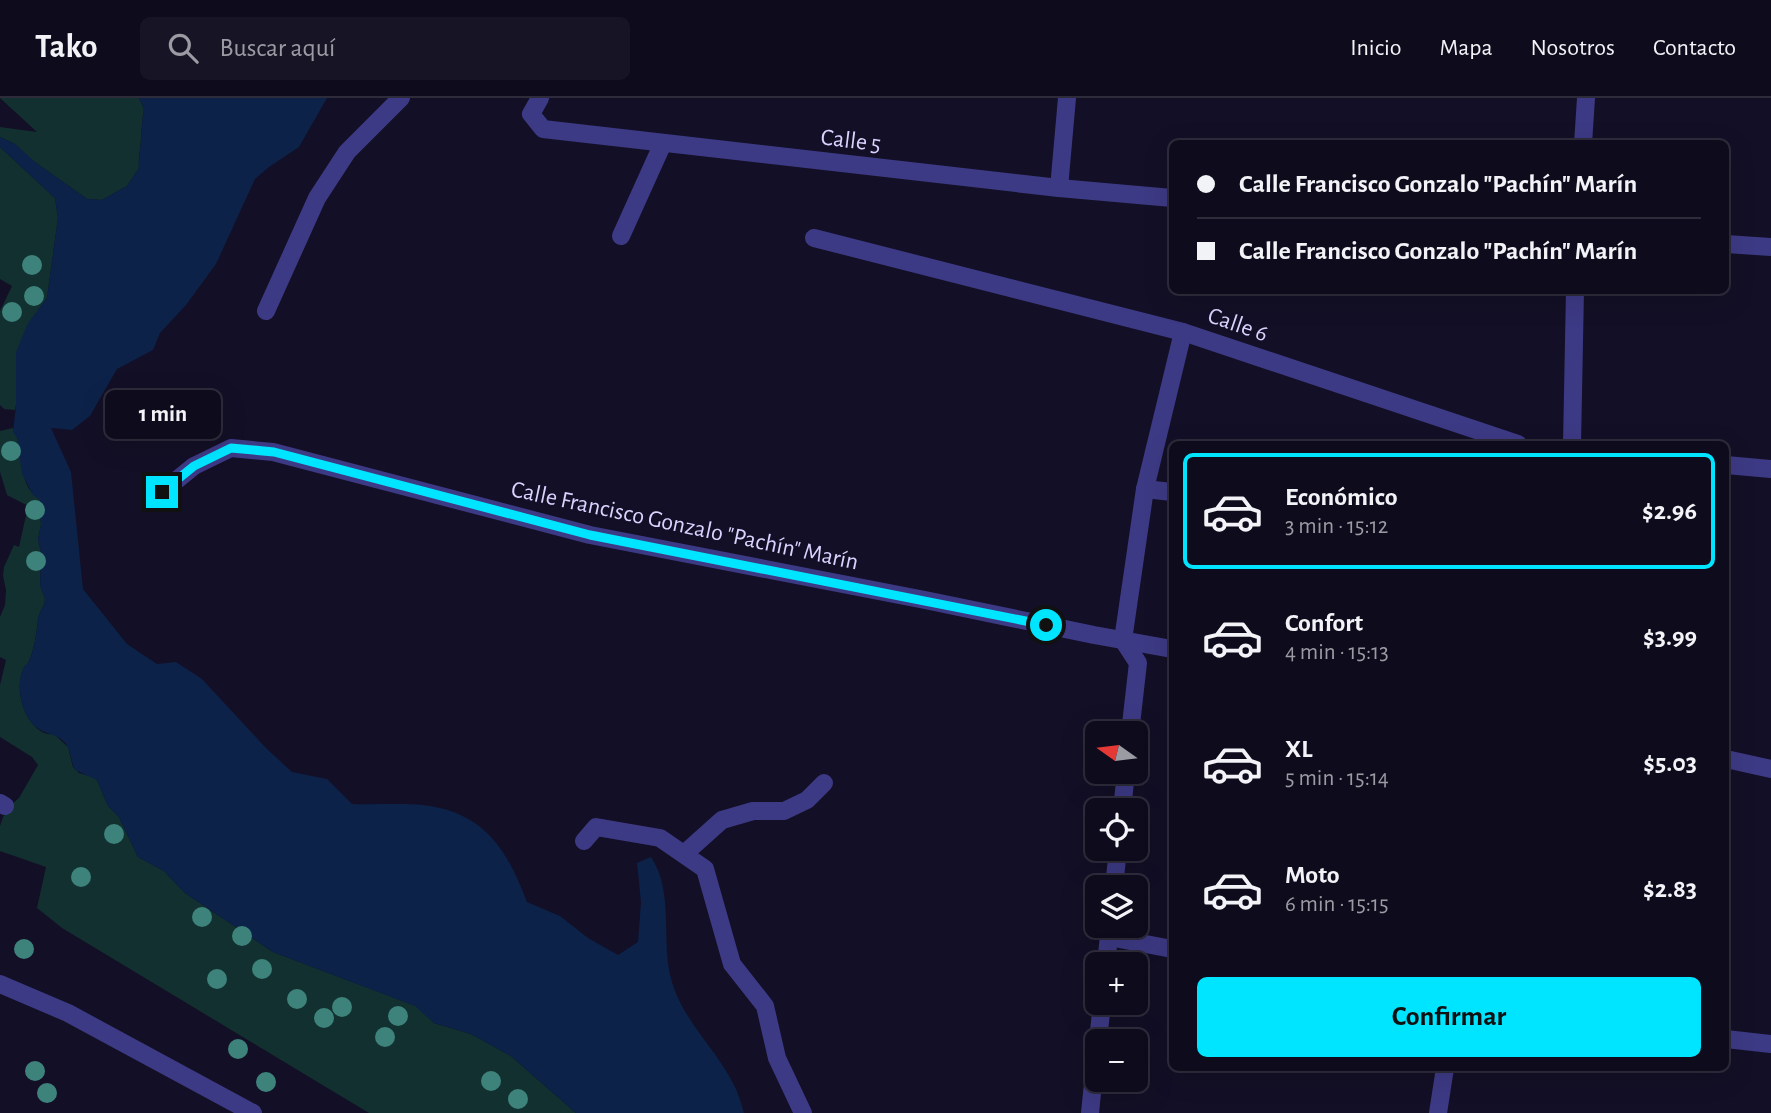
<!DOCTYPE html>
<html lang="es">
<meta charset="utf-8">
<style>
body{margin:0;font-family:"Alegreya Sans",sans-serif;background:#171425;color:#f1f3f6;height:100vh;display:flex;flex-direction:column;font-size:26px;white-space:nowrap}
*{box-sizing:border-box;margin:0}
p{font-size:23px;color:#9b9ba3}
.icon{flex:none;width:38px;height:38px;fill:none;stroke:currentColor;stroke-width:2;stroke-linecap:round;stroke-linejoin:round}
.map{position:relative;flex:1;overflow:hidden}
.details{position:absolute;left:1169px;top:343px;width:560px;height:630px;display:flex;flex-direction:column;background:#0e0b1c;border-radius:10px;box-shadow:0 7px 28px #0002,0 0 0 2px #2e2b3b}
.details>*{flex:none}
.hud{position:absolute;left:1169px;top:42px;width:560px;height:154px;border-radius:10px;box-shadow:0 7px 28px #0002,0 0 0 2px #2e2b3b;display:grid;align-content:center;height:154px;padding:0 28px;background:#0e0b1c}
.needle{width:46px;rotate:284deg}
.buttons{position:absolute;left:1085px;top:623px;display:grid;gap:14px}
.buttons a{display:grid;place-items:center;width:63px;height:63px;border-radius:10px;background:#0e0b1c;box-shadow:0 7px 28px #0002,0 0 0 2px #2e2b3b;font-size:35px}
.end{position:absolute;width:32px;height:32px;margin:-16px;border:9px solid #00e5ff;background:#111;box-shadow:0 0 0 4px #111}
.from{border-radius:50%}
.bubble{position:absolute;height:49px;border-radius:10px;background:#0e0b1c;box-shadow:0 7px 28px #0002,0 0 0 2px #2e2b3b;font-size:23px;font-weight:600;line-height:49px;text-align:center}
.hud b{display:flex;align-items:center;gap:24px;height:66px;font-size:26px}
.hud b+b{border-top:2px solid #2e2b3b}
.hud i{width:18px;height:18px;background:#f1f3f6}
ul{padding:12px 0 0;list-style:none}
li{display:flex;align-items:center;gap:21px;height:116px;margin:0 14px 10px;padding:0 14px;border:4px solid transparent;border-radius:10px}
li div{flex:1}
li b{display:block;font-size:26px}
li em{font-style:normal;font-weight:600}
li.current{border-color:#00e5ff}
li>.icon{width:63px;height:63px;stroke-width:1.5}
.primary-button{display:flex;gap:14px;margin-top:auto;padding:14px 28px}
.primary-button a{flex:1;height:80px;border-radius:10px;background:#00e5ff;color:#111;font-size:28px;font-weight:600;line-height:80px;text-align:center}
header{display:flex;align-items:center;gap:42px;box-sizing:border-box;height:98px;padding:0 35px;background:#0e0b1c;border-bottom:2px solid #2e2b3b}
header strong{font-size:33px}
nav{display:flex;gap:38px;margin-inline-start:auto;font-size:24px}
.search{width:490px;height:63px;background:#171425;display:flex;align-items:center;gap:18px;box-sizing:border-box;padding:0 24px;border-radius:10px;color:#9b9ba3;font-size:26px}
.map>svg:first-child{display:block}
.green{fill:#12302f}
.water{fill:#0c2248}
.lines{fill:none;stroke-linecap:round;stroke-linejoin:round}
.minor{stroke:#3d3a85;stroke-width:18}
.tree{fill:#3d827b}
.route{stroke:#00e5ff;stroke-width:9}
.labels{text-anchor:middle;stroke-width:5;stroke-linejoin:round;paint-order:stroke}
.street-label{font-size:24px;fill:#d9d4ff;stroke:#130f26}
</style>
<header>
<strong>Tako</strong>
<div class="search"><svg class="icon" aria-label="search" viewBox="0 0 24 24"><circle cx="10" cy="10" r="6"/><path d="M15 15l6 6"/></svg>Buscar aquí</div>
<nav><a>Inicio</a><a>Mapa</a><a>Nosotros</a><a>Contacto</a></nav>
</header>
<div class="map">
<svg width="1771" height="1015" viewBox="0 0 1771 1015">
<rect width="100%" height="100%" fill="#130f26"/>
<g class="green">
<path d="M 0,0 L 139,0 L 144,11 C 142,21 142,30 141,40 C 141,51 138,58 139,70 L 127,88 L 102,102 L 87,101 L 32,62 L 15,46 L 0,39 L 0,29 L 37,34 Z"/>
<polygon points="0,49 55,100 58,120 47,200 31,222 15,312 4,311 0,307 0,213 12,188 0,181"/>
<path d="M 13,330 C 14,333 16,336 17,340 C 25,361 17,387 40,401 L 41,427 L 38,441 L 41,454 L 40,487 L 45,501 C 45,508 39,514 38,521 C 37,533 34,552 29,563 C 25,572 27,563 23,572 C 16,588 21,611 31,624 C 38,632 43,637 54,636 L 68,649 L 73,669 L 79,675 L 93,679 L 97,682 L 108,708 L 119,719 L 138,759 L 164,773 L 185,795 L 273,854 L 416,908 L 434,925 L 471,936 L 511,958 L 576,1015 L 369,1015 L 62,830 L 37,810 L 46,769 L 0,753 L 0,728 L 3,719 L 11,707 L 19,700 L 38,667 L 32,659 L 0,639 L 0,587 L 6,562 L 0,559 L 0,519 L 5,507 L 6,492 L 3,478 L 4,469 L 14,447 L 19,449 L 28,408 L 7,397 L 0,374 L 0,333 Z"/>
</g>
<path class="water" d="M 139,0 L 327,0 L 299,49 L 269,69 L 255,81 L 216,166 L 186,207 L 160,235 L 153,252 L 117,271 L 90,318 L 72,332 L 51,330 L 71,374 L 83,491 L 127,546 L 157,566 L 176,564 L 202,581 L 266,650 L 292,674 L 327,681 L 352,706 C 376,707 400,705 423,707 C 484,714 507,751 527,804 L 560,818 L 588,840 L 618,857 L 638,844 L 641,804 L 637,765 L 651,759 C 675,795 660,844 672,884 C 683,922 715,950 733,985 C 738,994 741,1005 744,1015 L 576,1015 L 511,958 L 471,936 L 434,925 L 415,908 L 273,854 L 185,795 L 164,773 L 138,759 L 119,719 L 108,708 L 97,682 L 75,672 C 71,664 71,654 66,646 C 56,633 44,639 31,624 C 21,611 16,587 23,572 C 26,564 25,570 29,563 C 34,552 37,533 38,521 C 39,514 45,508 45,501 L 40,487 L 41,454 L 38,441 L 41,427 L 40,402 L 33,397 L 22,376 L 17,340 L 13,334 L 16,307 L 16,254 L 28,225 L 47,200 L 58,120 L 55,100 L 0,49 L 0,39 L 15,46 L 35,64 L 87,101 L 102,102 L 127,88 L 139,70 C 138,59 141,51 141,41 C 142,30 142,21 144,11 Z"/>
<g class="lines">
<g class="minor">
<polyline points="540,0 531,16 543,31 1059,90 1172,100"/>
<polyline points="1583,46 1586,0"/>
<polyline points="1059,90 1067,0"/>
<polyline points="621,138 663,45"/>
<polyline points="814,140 1183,234 1518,346"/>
<polyline points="1726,146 1771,149"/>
<polyline points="266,213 317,100 347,54 401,0"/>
<polyline points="1572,346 1575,192"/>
<polyline points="1726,367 1771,371"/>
<polyline points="1145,391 1172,394"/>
<polyline points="162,394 194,368 231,350 273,354 590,437 925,502 1094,537 1172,551"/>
<polyline points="1130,635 1138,565 1123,542 1145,391 1183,234"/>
<polyline points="1726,661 1771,671"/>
<polyline points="0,705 5,708"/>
<polyline points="1122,712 1126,674"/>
<polyline points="584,743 596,729 660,740 705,771 732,866 765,908 777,960 803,1015"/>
<polyline points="684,756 722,722 753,713 784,713 807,702 824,685"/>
<polyline points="1114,789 1118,751"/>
<polyline points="1109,839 1172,851"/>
<polyline points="1106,866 1110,828"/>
<polyline points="0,886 68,915 253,1015"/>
<polyline points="1726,941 1771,946"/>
<polyline points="1098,943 1102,905"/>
<polyline points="1090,1015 1097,946"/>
<polyline points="1438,1015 1445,970"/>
</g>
</g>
<g class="tree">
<circle cx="32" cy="167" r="10"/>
<circle cx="34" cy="198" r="10"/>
<circle cx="12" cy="214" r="10"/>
<circle cx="11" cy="353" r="10"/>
<circle cx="35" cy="412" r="10"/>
<circle cx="36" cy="463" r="10"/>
<circle cx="114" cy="736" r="10"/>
<circle cx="81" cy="779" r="10"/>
<circle cx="202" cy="819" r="10"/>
<circle cx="242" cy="838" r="10"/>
<circle cx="24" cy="851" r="10"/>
<circle cx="262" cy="871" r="10"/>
<circle cx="217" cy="881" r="10"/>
<circle cx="297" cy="901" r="10"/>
<circle cx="342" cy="909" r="10"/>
<circle cx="398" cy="918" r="10"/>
<circle cx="324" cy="920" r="10"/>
<circle cx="385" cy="939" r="10"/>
<circle cx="238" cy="951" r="10"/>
<circle cx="35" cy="973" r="10"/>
<circle cx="491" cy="983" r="10"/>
<circle cx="266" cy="984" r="10"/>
<circle cx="47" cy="995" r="10"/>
<circle cx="518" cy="1001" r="10"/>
</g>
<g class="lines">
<polyline class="route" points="162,394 194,368 231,350 274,354 590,437 1046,527"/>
</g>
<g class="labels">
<g class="street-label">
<text transform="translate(851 42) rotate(7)" y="8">Calle 5</text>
<text transform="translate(1238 226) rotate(19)" y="8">Calle 6</text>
<text transform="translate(685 427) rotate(12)" y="8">Calle Francisco Gonzalo "Pachín" Marín</text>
</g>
</g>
</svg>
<div class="buttons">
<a><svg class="needle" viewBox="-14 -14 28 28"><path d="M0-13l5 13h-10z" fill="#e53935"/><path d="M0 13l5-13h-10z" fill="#9b9ba3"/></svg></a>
<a><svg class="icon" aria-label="locate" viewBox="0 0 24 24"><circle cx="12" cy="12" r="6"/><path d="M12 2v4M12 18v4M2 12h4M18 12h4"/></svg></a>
<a><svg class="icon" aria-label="layers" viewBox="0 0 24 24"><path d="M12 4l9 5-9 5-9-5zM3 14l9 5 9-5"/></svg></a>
<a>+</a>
<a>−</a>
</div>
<i class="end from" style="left:1046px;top:527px"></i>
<i class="end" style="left:162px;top:394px"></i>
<div class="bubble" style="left:105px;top:292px;width:116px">1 min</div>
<div class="hud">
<b><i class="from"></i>Calle Francisco Gonzalo &quot;Pachín&quot; Marín</b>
<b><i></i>Calle Francisco Gonzalo &quot;Pachín&quot; Marín</b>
</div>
<section class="details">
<ul>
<li class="current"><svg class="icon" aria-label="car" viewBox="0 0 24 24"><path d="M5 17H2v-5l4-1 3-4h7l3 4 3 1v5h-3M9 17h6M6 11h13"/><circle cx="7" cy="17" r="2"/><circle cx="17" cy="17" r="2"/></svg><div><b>Económico</b><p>3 min · 15:12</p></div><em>$2.96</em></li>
<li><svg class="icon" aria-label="car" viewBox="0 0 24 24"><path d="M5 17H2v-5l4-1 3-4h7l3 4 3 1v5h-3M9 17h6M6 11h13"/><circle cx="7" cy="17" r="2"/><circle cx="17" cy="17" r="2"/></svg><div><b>Confort</b><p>4 min · 15:13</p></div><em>$3.99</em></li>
<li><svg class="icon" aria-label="car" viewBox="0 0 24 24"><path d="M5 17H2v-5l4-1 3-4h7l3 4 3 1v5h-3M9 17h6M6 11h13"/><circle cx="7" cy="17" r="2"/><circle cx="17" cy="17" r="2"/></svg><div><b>XL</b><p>5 min · 15:14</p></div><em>$5.03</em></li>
<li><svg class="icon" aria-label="car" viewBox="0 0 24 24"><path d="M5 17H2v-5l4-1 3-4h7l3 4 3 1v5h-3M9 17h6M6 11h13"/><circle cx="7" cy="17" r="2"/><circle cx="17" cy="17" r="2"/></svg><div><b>Moto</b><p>6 min · 15:15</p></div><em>$2.83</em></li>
</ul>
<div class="primary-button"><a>Confirmar</a></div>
</section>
</div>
